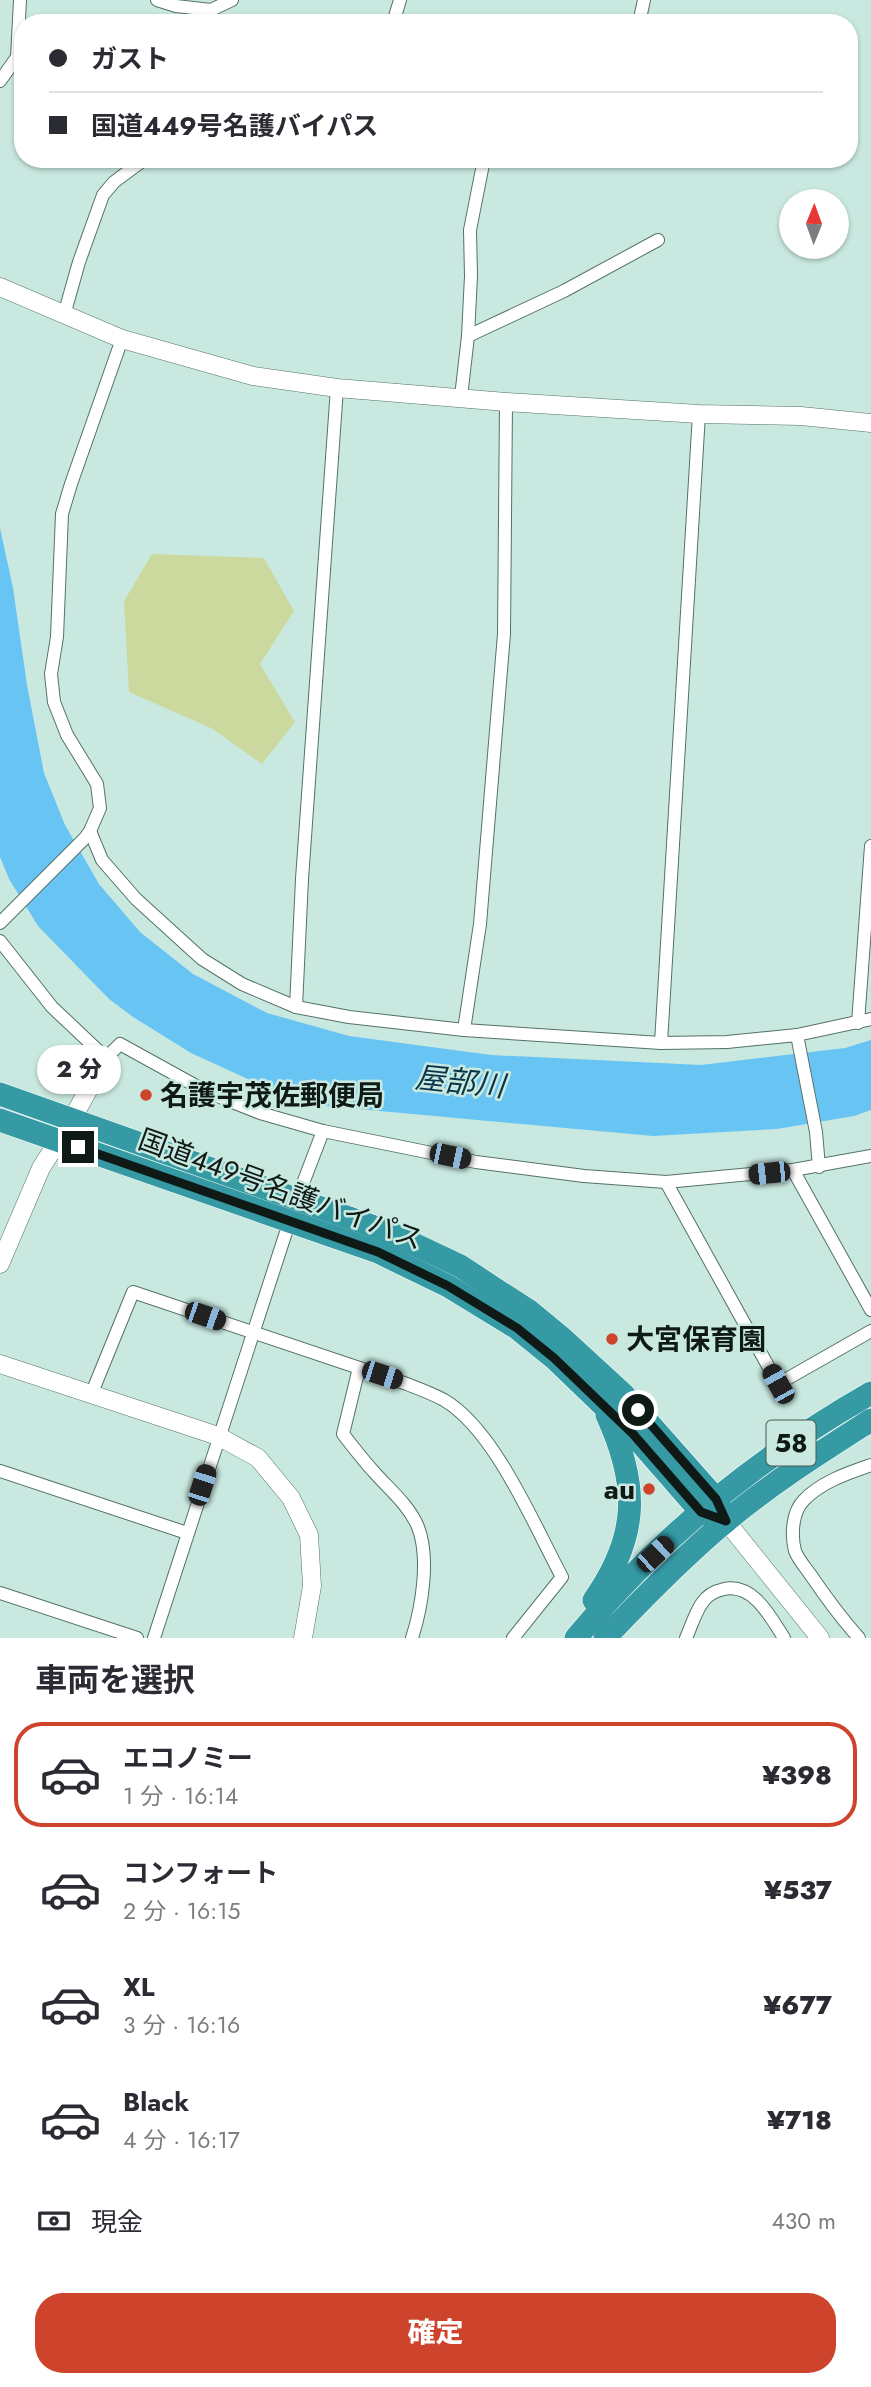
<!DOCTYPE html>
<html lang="ja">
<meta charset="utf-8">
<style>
body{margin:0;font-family:Jost,"Noto Sans JP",sans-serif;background:#f2f2f3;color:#2b2b33;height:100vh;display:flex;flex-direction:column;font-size:26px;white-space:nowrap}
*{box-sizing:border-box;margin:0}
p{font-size:23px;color:#7c7c81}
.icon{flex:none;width:38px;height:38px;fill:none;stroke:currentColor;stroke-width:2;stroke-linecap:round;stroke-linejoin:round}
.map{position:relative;height:1638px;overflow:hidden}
.details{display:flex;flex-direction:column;background:#fff;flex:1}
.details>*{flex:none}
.banner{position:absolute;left:14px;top:14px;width:844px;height:154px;border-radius:28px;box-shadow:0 2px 5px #0004;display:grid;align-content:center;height:154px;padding:0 35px;background:#fff}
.needle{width:46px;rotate:1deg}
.fabs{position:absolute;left:779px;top:189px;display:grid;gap:14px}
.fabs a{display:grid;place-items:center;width:70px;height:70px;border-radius:50%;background:#fff;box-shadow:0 2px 5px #0004;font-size:35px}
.end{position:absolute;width:32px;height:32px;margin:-16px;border:9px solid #0f1a17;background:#fff;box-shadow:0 0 0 4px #fff}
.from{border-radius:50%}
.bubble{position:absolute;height:49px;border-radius:24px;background:#fff;box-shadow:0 2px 5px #0004;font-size:23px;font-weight:800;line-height:49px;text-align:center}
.car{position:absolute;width:21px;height:42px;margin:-21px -10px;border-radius:9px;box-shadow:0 0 5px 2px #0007;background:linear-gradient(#222 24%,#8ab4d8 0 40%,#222 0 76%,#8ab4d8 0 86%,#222 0)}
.banner b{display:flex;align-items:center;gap:24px;height:66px;font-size:26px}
.banner b+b{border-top:2px solid #e1e1e2}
.banner i{width:18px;height:18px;background:#2b2b33}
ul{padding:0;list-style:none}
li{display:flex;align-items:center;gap:21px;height:105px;margin:0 14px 10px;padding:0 21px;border:4px solid transparent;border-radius:28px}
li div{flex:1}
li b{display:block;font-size:26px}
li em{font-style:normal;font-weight:800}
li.selected{border-color:#ce432b}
li>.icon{width:63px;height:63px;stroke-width:1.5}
h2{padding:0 35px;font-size:32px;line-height:84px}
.pay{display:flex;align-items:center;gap:18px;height:77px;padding:0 35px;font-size:26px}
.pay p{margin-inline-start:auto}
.action{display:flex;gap:14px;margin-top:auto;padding:14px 35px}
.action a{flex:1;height:80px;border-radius:28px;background:#ce432b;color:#fff;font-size:28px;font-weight:800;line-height:80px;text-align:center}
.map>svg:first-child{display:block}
.green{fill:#ccd99e}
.water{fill:#68c4f3}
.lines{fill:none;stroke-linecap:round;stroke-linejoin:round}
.street-casing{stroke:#547169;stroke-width:14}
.secondary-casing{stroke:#547169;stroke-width:19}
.highway-casing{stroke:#fff;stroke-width:24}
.street{stroke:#fff;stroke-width:12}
.secondary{stroke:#fff;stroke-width:18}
.highway{stroke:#359aa4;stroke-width:23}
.route{stroke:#0f1a17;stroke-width:9}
.poi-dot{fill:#ce432b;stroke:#c9e9e0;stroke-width:2.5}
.labels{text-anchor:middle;stroke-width:5;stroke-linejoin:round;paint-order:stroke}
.shield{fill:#c9e9e0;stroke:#475853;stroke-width:2}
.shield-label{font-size:26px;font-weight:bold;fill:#0f1a17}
.poi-label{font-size:28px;font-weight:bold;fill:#0f1a17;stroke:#c9e9e0;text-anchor:start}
.street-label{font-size:28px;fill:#0f1a17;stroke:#c9e9e0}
.water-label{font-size:30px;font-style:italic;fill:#0a3447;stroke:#c9e9e0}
</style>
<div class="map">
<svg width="871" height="1638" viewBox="0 0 871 1638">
<rect width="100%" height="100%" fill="#c9e9e0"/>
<polygon class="green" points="152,554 264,558 294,611 260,664 295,722 262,764 213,729 129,692 124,601"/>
<polygon class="water" points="0,528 13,588 27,685 44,773 65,825 99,884 140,932 193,974 267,1013 349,1036 491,1055 701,1065 845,1048 871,1040 871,1110 854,1116 777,1129 653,1136 326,1106 274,1091 191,1053 133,1017 109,999 38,926 9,879 0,857"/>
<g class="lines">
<g class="street-casing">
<g id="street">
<polyline points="157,0 176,6 211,10"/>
<polyline points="207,23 211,10 232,0"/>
<polyline points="393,23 400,0"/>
<polyline points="639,23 644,0"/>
<polyline points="0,81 17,57 20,0"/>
<polyline points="64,315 79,262 103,195 114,182 145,159"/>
<polyline points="468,336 564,291 658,240"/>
<polyline points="461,397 468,336 471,276 470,230 484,159"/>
<polyline points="90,831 102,860 136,899 202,959 242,984 296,1007 349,1017 464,1030 661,1043 727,1042 797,1035 871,1019"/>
<polyline points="0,923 85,838 90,831 100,808 97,784 67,735 54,702 51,674 57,637 62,514 71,484 122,339"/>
<polyline points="0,941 52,1007 106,1058 120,1044 207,1092 260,1113 323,1131 476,1162 584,1176 666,1182 793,1170 871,1156"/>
<polyline points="296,1007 302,879 337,388"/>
<polyline points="858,1023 871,846"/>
<polyline points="464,1030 480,924 504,634 506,402"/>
<polyline points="797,1035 816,1132 819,1167"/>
<polyline points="661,1043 699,414"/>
<polyline points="793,1170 871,1310"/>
<polyline points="666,1182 778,1384 871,1331"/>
<polyline points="297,1199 323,1131"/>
<path d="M 359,1368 L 343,1434 C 353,1447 363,1460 374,1472 C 389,1489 409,1505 418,1527 C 430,1558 422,1607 412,1638"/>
<path d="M 91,1395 L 133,1292 L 404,1383 C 417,1388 431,1393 444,1400 C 495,1430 534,1525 562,1577 L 513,1638"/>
<polyline points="0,1471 187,1533"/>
<polyline points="0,1593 137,1638"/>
<polyline points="154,1638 290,1220"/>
<path d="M 686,1638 C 691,1627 695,1613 702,1603 C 707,1595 715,1591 724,1589 C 754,1583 771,1618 784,1638"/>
<path d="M 859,1638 C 841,1618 825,1596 810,1574 C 805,1567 798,1559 795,1551 C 791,1535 792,1512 804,1500 C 821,1482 848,1473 871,1465"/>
</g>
</g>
<g class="secondary-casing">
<g id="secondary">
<polyline points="0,287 122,339 253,376 337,388 506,402 699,414 801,416 871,423"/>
<polyline points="0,1264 41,1168 72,1119 106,1058"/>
<polyline points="0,1364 218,1436 258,1458 291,1498 309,1535 312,1586 303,1638"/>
<polyline points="726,1521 820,1638"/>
</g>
</g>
<g class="highway-casing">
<g id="highway">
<polyline points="0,1094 386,1231 460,1266 529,1311 563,1339 624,1395 716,1499 726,1521"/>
<polyline points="0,1120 378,1252 448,1286 517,1328 554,1358 633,1434 701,1512 726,1521"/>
<path d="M 594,1600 C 639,1536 639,1485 607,1415"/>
<path d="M 576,1638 C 658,1539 759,1457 871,1393"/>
<path d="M 605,1638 C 643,1598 682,1558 725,1522 C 770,1484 821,1452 871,1420"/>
</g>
</g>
<use href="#street" class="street"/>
<use href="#secondary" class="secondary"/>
<use href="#highway" class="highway"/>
</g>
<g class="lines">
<polyline class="route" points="78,1147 378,1252 448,1286 517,1328 554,1358 633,1434 701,1512 726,1521 716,1499 638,1410"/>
</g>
<g class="poi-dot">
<circle cx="146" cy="1095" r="7"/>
<circle cx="612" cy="1339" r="7"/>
<circle cx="649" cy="1489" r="7"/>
</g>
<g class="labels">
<rect class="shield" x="766.5" y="1420.5" width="49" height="45" rx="5"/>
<g class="shield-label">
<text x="791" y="1452">58</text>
</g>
<g class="poi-label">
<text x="160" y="1105">名護宇茂佐郵便局</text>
<text x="626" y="1349">大宮保育園</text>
<text x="635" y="1499" text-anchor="end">au</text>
</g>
<g class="street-label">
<text transform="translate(281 1189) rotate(20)" y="10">国道449号名護バイパス</text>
</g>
<g class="water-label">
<text transform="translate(460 1082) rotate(6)" y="10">屋部川</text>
</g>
</g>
</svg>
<div class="fabs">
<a><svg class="needle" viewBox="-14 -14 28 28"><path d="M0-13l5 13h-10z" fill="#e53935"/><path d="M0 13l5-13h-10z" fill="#7c7c81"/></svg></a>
</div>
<i class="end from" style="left:638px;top:1410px"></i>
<i class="end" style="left:78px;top:1147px"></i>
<div class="bubble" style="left:37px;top:1045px;width:84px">2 分</div>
<i class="car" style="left:450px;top:1156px;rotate:102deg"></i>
<i class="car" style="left:769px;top:1173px;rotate:264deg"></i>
<i class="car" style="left:205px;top:1316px;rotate:109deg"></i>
<i class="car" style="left:382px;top:1375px;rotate:108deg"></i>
<i class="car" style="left:778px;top:1384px;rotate:331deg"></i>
<i class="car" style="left:202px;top:1485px;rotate:18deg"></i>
<i class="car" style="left:655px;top:1554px;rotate:47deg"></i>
<div class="banner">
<b><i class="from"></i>ガスト</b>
<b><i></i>国道449号名護バイパス</b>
</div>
</div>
<section class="details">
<h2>車両を選択</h2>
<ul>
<li class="selected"><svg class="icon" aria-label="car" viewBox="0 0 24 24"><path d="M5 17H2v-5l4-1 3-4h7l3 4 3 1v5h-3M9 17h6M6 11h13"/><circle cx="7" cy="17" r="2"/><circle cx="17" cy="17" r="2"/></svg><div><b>エコノミー</b><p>1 分 · 16:14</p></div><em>¥398</em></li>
<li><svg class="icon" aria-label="car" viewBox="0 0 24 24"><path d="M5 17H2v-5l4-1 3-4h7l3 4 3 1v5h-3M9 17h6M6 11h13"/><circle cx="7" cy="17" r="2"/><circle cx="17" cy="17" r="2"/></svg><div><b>コンフォート</b><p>2 分 · 16:15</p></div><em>¥537</em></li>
<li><svg class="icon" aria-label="car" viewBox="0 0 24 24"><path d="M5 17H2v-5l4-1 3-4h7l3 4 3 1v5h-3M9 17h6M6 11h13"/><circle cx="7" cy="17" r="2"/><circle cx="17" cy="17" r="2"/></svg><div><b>XL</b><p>3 分 · 16:16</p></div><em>¥677</em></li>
<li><svg class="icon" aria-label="car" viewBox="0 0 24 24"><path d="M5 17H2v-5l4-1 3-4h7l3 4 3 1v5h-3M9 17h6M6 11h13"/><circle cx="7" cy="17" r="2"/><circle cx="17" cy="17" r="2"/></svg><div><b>Black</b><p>4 分 · 16:17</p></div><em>¥718</em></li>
</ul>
<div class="pay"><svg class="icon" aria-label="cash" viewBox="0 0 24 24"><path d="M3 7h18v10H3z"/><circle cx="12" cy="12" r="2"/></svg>現金<p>430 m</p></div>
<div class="action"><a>確定</a></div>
</section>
